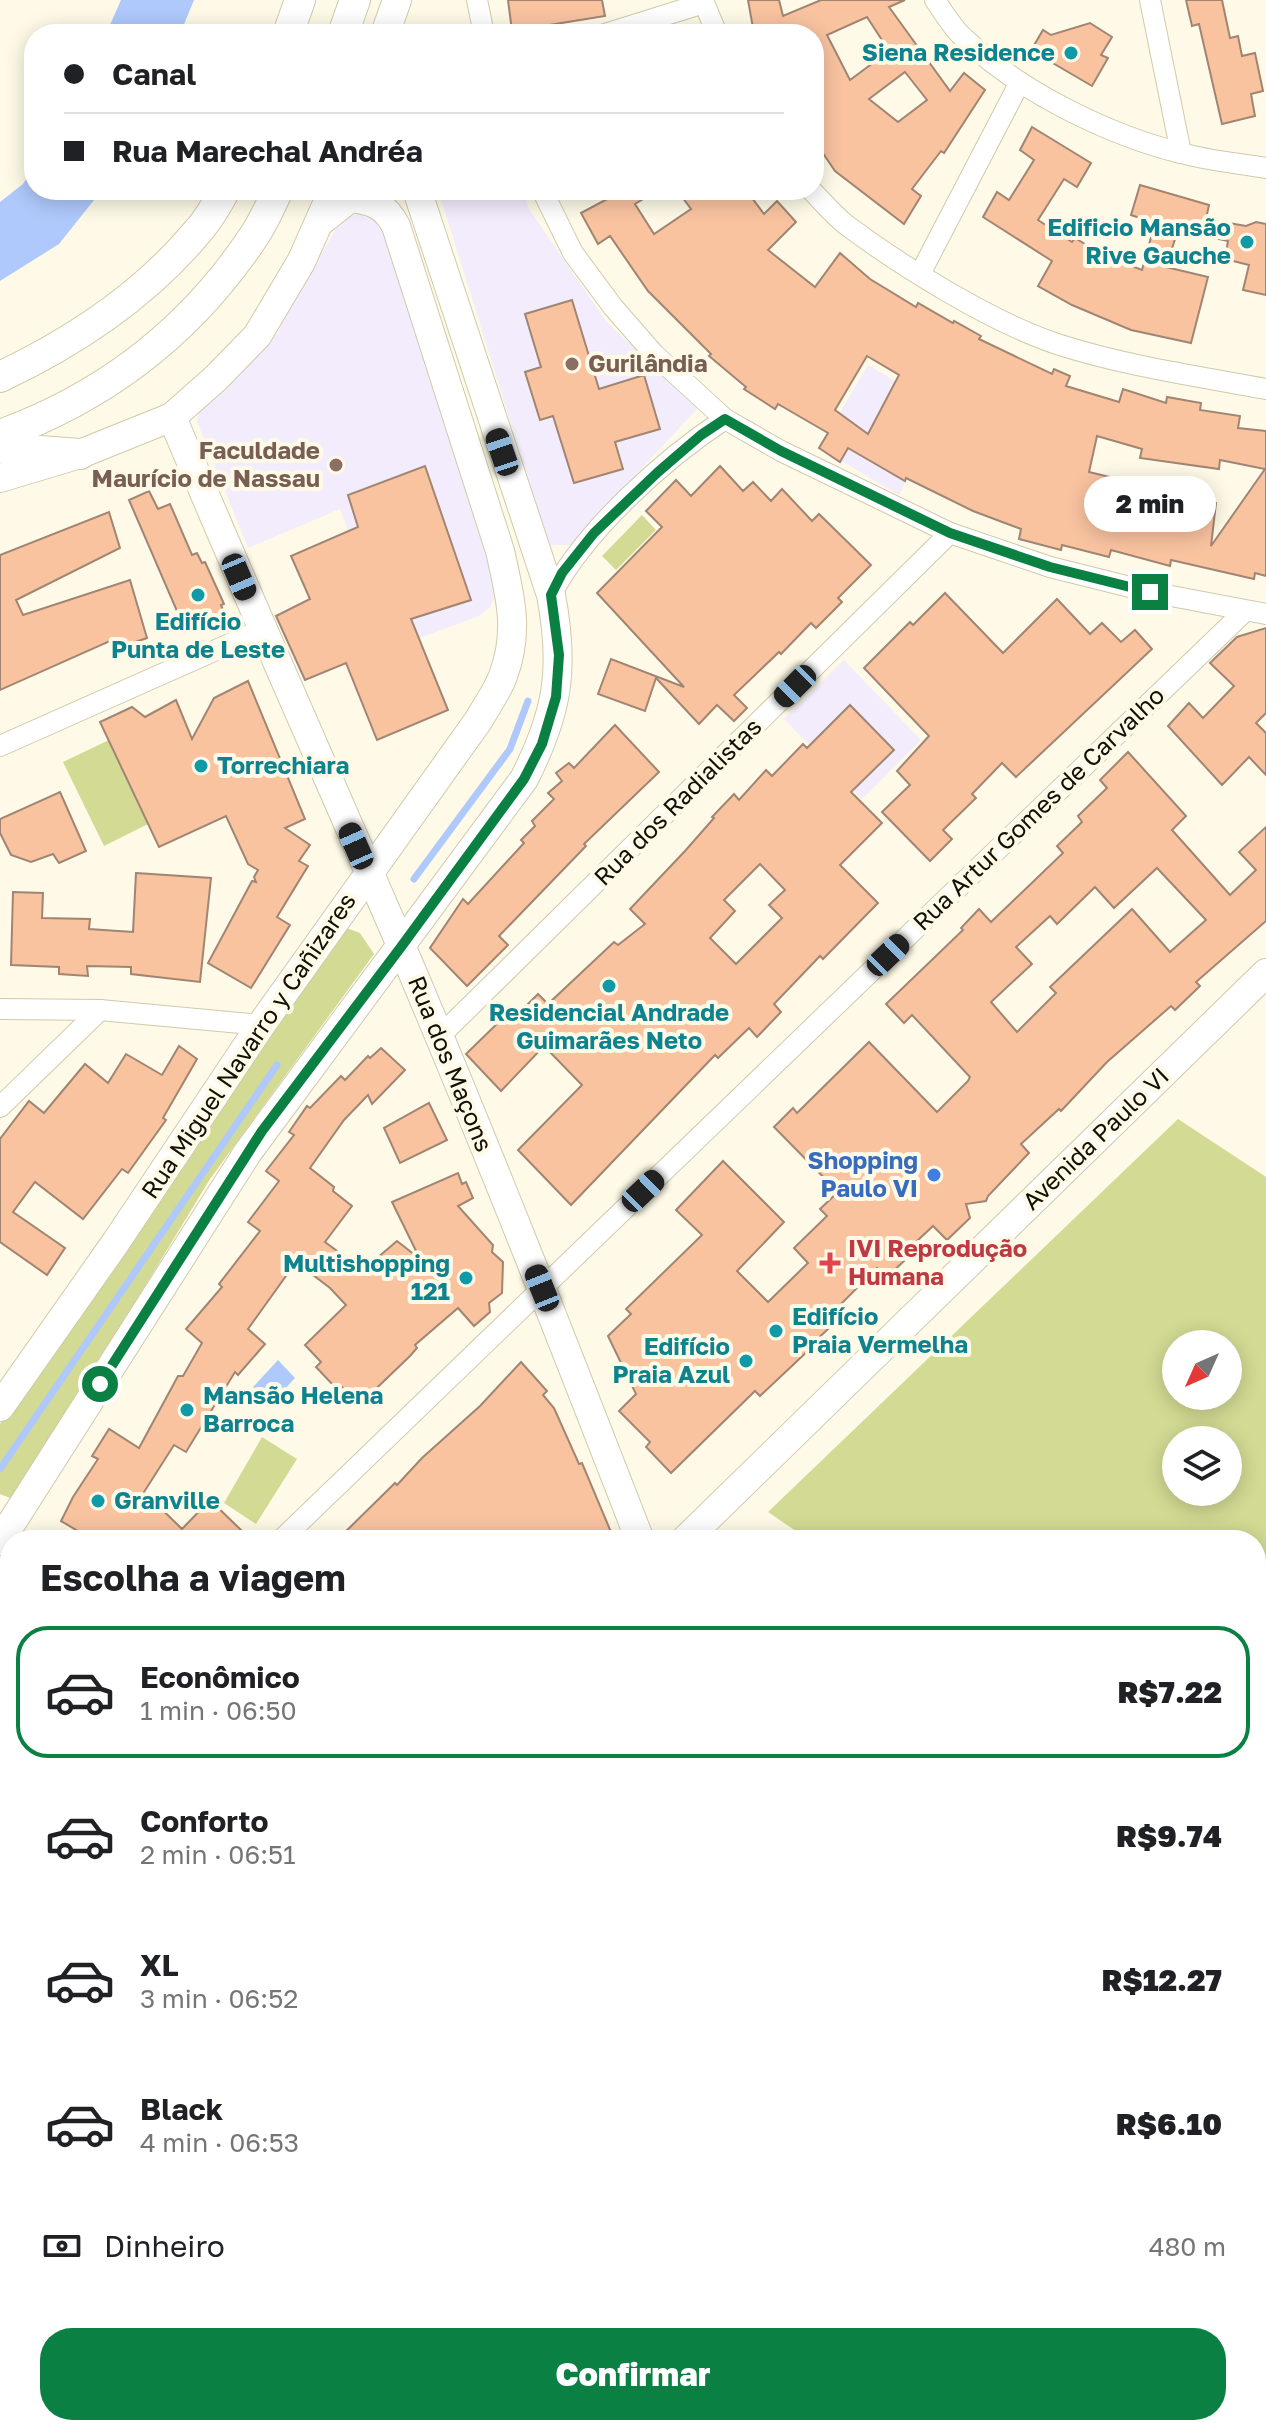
<!DOCTYPE html>
<html lang="pt">
<meta charset="utf-8">
<style>
body{margin:0;font-family:"Golos Text",sans-serif;background:#f6f6f6;color:#202124;height:100vh;display:flex;flex-direction:column;font-size:30px;white-space:nowrap}
*{box-sizing:border-box;margin:0}
p{font-size:26px;color:#757577}
.icon{flex:none;width:44px;height:44px;fill:none;stroke:currentColor;stroke-width:2;stroke-linecap:round;stroke-linejoin:round}
.map{position:relative;flex:1;overflow:hidden}
.side{position:absolute;left:0px;top:1530px;width:1266px;height:906px;display:flex;flex-direction:column;background:#fff;border-radius:32px 32px 0 0;box-shadow:0 4px 20px #0003}
.side>*{flex:none}
.hud{position:absolute;left:24px;top:24px;width:800px;height:176px;border-radius:32px;box-shadow:0 4px 20px #0003;display:grid;align-content:center;height:176px;padding:0 40px;background:#fff}
.needle{width:52px;rotate:225deg}
.tools{position:absolute;left:1162px;top:1330px;display:grid;gap:16px}
.tools a{display:grid;place-items:center;width:80px;height:80px;border-radius:50%;background:#fff;box-shadow:0 4px 20px #0003;font-size:40px}
.end{position:absolute;width:36px;height:36px;margin:-18px;border:10px solid #0b8043;background:#fff;box-shadow:0 0 0 4px #fff}
.from{border-radius:50%}
.bubble{position:absolute;height:56px;border-radius:28px;background:#fff;box-shadow:0 4px 20px #0003;font-size:26px;font-weight:800;line-height:56px;text-align:center}
.car{position:absolute;width:24px;height:48px;margin:-24px -12px;border-radius:10px;box-shadow:0 0 6px 2px #0007;background:linear-gradient(#222 24%,#8ab4d8 0 40%,#222 0 76%,#8ab4d8 0 86%,#222 0)}
.hud b{display:flex;align-items:center;gap:28px;height:76px;font-size:30px}
.hud b+b{border-top:2px solid #e0e0e0}
.hud i{width:20px;height:20px;background:#202124}
ul{padding:0;list-style:none}
li{display:flex;align-items:center;gap:24px;height:132px;margin:0 16px 12px;padding:0 24px;border:4px solid transparent;border-radius:32px}
li div{flex:1}
li b{display:block;font-size:30px}
li em{font-style:normal;font-weight:800}
li.active{border-color:#0b8043}
li>.icon{width:72px;height:72px;stroke-width:1.5}
h2{padding:0 40px;font-size:36px;line-height:96px}
.pay{display:flex;align-items:center;gap:20px;height:88px;padding:0 40px;font-size:30px}
.pay p{margin-inline-start:auto}
.action{display:flex;gap:16px;margin-top:auto;padding:16px 40px}
.action a{flex:1;height:92px;border-radius:32px;background:#0b8043;color:#fff;font-size:32px;font-weight:800;line-height:92px;text-align:center}
.map>svg:first-child{display:block}
.education{fill:#f3ecfd}
.green{fill:#d2da93;fill-rule:evenodd}
.water{fill:#afc9fc}
.lines{fill:none;stroke-linecap:round;stroke-linejoin:round}
.stream{stroke:#afc9fc;stroke-width:7}
.building{fill:#f9c3a0;stroke:#a18573;stroke-width:2;fill-rule:evenodd}
.street-casing{stroke:#d0caaa;stroke-width:22}
.secondary-casing{stroke:#d0caaa;stroke-width:30}
.primary-casing{stroke:#d0caaa;stroke-width:32}
.street{stroke:#fff;stroke-width:20}
.secondary{stroke:#fff;stroke-width:28}
.primary{stroke:#fff;stroke-width:30}
.route{stroke:#0b8043;stroke-width:10}
.culture-dot{fill:#0f9aa8;stroke:#fefae7;stroke-width:3}
.education-dot{fill:#8d6e63;stroke:#fefae7;stroke-width:3}
.shop-dot{fill:#3f7fe0;stroke:#fefae7;stroke-width:3}
.health-dot{fill:#e0444e;stroke:#fefae7;stroke-width:3}
.labels{text-anchor:middle;stroke-width:8;stroke-linejoin:round;paint-order:stroke}
.culture-label{font-size:24px;font-weight:bold;fill:#0d838f;stroke:#fefae7;text-anchor:end}
.education-label{font-size:24px;font-weight:bold;fill:#785e54;stroke:#fefae7;text-anchor:start}
.street-label{font-size:24px;fill:#121005;stroke:#fefae7}
.shop-label{font-size:24px;font-weight:bold;fill:#366cbe;stroke:#fefae7;text-anchor:end}
.health-label{font-size:24px;font-weight:bold;fill:#be3a42;stroke:#fefae7;text-anchor:start}
</style>
<div class="map">
<svg width="1266" height="2435" viewBox="0 0 1266 2435">
<rect width="100%" height="100%" fill="#fefae7"/>
<g class="education">
<polygon points="438,190 522,190 529,209 606,321 698,408 570,545 549,545"/>
<polygon points="362,211 385,230 497,593 490,607 479,616 393,648 340,509 248,548 197,422 201,400 249,363 278,333 283,320 340,222"/>
<polygon points="868,365 943,409 899,495 819,448"/>
<polygon points="844,660 921,740 862,799 784,719"/>
<polygon points="167,2426 588,2426 599,2435 158,2435"/>
</g>
<g class="green">
<polygon points="642,515 656,530 616,570 602,556"/>
<polygon points="109,740 157,755 190,833 159,847 148,824 104,846 63,762"/>
<polygon points="338,925 360,933 374,954 210,1179 15,1500 0,1494 0,1424"/>
<path d="M 1178,1119 L 1266,1177 L 1266,1694 L 1258,1711 L 1266,1715 L 1266,1884 L 1256,1884 L 1256,1540 L 809,1540 L 768,1512 ZM 1176,1344 L 1228,1344 L 1228,1396 L 1176,1396 ZM 1228,1440 L 1228,1492 L 1176,1492 L 1176,1440 Z"/>
<polygon points="262,1437 297,1459 256,1524 224,1503"/>
<polygon points="1256,1945 1266,1947 1266,2017 1256,2027"/>
</g>
<g class="water">
<polygon points="121,0 194,0 180,34 106,34"/>
<polygon points="34,167 34,190 102,190 59,244 0,281 0,202 23,184"/>
<polygon points="278,1360 295,1378 271,1404 253,1387"/>
</g>
<g class="lines">
<g class="stream">
<polyline points="414,879 510,749 528,701"/>
<polyline points="0,1469 277,1065"/>
</g>
</g>
<g class="building">
<polygon points="508,0 602,0 605,16 512,31"/>
<path d="M 748,0 L 779,0 L 783,16 L 821,0 L 905,0 L 889,7 L 950,91 L 964,73 L 985,90 L 944,153 L 941,151 L 912,189 L 921,196 L 904,224 L 835,171 L 814,140 L 814,34 L 740,34 L 753,28 ZM 867,17 L 889,51 L 850,80 L 827,35 ZM 905,72 L 927,100 L 898,122 L 869,99 Z"/>
<polygon points="1186,0 1222,0 1230,38 1238,36 1242,56 1255,53 1263,91 1251,94 1255,116 1222,124 1199,24 1192,26"/>
<polygon points="1090,23 1112,37 1101,55 1108,58 1092,86 1039,55 1041,52 1033,47 1043,30 1051,35"/>
<polygon points="1032,127 1091,163 1077,187 1064,179 1038,220 1072,242 1075,238 1105,256 1142,270 1155,223 1131,215 1140,185 1209,205 1206,219 1246,226 1256,222 1266,224 1266,295 1243,290 1249,265 1225,259 1228,241 1178,230 1166,267 1208,277 1191,343 1131,330 1072,305 1038,286 1052,261 983,217 997,192 1009,200 1034,160 1020,150"/>
<path d="M 624,190 L 658,190 L 635,204 L 654,234 L 691,209 L 677,190 L 746,190 L 764,214 L 777,201 L 796,222 L 768,250 L 815,287 L 840,253 L 870,279 L 916,307 L 918,303 L 953,323 L 954,321 L 981,336 L 979,339 L 1052,374 L 1054,369 L 1070,376 L 1066,386 L 1119,402 L 1123,389 L 1166,403 L 1167,397 L 1201,403 L 1200,410 L 1240,416 L 1238,428 L 1266,431 L 1266,576 L 1255,573 L 1254,579 L 1171,560 L 1170,566 L 1111,550 L 1109,557 L 1062,545 L 1061,550 L 1019,539 L 1021,529 L 973,511 L 906,478 L 905,481 L 848,448 L 840,462 L 819,448 L 828,433 L 778,404 L 775,409 L 744,389 L 746,387 L 709,356 L 711,354 L 648,291 L 610,236 L 598,244 L 581,213 ZM 867,356 L 899,375 L 868,434 L 835,410 ZM 1097,436 L 1142,449 L 1140,458 L 1219,469 L 1220,460 L 1265,469 L 1211,546 L 1216,503 L 1089,472 Z"/>
<polygon points="572,300 599,389 644,375 660,429 615,442 623,469 574,483 553,416 540,420 525,372 541,367 525,314"/>
<polygon points="425,466 471,600 411,619 448,710 377,740 346,663 305,680 276,616 310,599 291,556 358,527 348,495"/>
<polygon points="720,466 743,491 753,482 771,501 782,489 812,521 819,514 871,565 838,598 842,602 816,628 811,623 781,654 779,652 734,695 747,708 734,721 717,705 699,724 656,678 645,711 598,694 611,659 684,687 597,593 662,527 646,511 676,480 691,496"/>
<polygon points="149,491 158,509 170,504 192,555 197,553 202,563 205,562 224,604 221,605 224,612 217,618 186,632 129,500"/>
<polygon points="109,512 120,548 16,600 23,615 130,580 147,638 115,649 112,640 0,690 0,555"/>
<polygon points="945,593 1003,653 1057,599 1090,634 1102,623 1121,642 1135,630 1152,649 1016,777 1002,763 972,794 976,798 943,830 952,839 930,861 882,812 910,785 897,771 929,736 864,668 910,622 913,625"/>
<polygon points="1266,628 1266,713 1256,723 1266,733 1266,775 1249,757 1222,785 1168,726 1189,703 1203,718 1234,686 1210,663 1237,637"/>
<polygon points="248,681 305,819 285,828 310,845 299,861 308,866 277,917 290,925 251,988 208,963 252,881 256,882 254,877 258,870 248,864 226,816 159,847 100,722 132,707 145,717 176,700 192,739 214,698"/>
<path d="M 850,705 L 894,750 L 851,792 L 882,823 L 840,865 L 878,903 L 823,959 L 820,956 L 774,1004 L 781,1012 L 757,1037 L 749,1028 L 718,1058 L 715,1055 L 571,1205 L 518,1150 L 582,1085 L 544,1046 L 501,1091 L 466,1054 L 505,1016 L 510,1022 L 538,994 L 548,1004 L 614,942 L 618,945 L 645,924 L 630,909 L 685,851 L 714,818 L 712,817 L 734,794 L 739,800 L 766,770 L 772,776 L 803,744 L 807,748 ZM 760,864 L 785,890 L 769,905 L 782,918 L 736,964 L 710,938 L 735,911 L 724,900 Z"/>
<polygon points="615,725 659,772 584,844 586,846 499,936 508,945 467,986 430,948 463,899 468,904 524,843 521,840 535,826 532,821 554,799 548,793 562,781 556,773 569,763 574,768"/>
<path d="M 1128,752 L 1186,816 L 1172,830 L 1230,895 L 1256,870 L 1239,852 L 1266,827 L 1266,921 L 1196,982 L 1200,986 L 1175,1010 L 1171,1006 L 1107,1062 L 1061,1111 L 1059,1109 L 1021,1144 L 1029,1153 L 988,1196 L 986,1201 L 966,1204 L 970,1218 L 947,1240 L 933,1226 L 900,1257 L 904,1261 L 887,1277 L 877,1268 L 837,1308 L 843,1315 L 811,1345 L 812,1347 L 760,1396 L 755,1391 L 671,1473 L 646,1447 L 650,1442 L 619,1411 L 636,1394 L 608,1336 L 631,1314 L 626,1309 L 702,1235 L 676,1210 L 723,1161 L 784,1222 L 737,1271 L 768,1302 L 808,1263 L 794,1248 L 827,1216 L 820,1209 L 838,1192 L 774,1127 L 793,1108 L 797,1113 L 869,1042 L 937,1112 L 968,1081 L 970,1077 L 912,1015 L 904,1023 L 886,1004 L 963,930 L 961,928 L 979,909 L 991,922 L 1063,853 L 1057,846 L 1082,822 L 1078,816 L 1107,788 L 1100,780 ZM 1157,868 L 1206,920 L 1170,952 L 1132,909 L 1050,987 L 1056,993 L 1017,1032 L 991,1002 L 1032,964 L 1016,947 L 1050,916 L 1057,924 L 1095,887 L 1114,908 Z"/>
<polygon points="60,792 86,851 59,863 53,854 31,862 11,855 0,833 0,819"/>
<polygon points="136,873 211,878 200,982 131,974 131,967 87,966 88,976 59,974 59,967 11,965 13,892 43,893 42,918 90,919 89,929 133,932"/>
<polygon points="179,1046 197,1059 163,1118 166,1120 128,1173 122,1169 83,1219 35,1182 13,1212 65,1248 47,1275 0,1242 0,1139 29,1101 44,1113 85,1064 108,1083 126,1054 162,1075"/>
<polygon points="381,1048 405,1070 372,1104 368,1095 344,1120 310,1168 334,1187 333,1191 352,1206 325,1242 363,1270 397,1241 420,1259 392,1202 458,1173 462,1184 466,1182 473,1198 458,1206 493,1245 492,1252 503,1262 502,1293 489,1303 490,1312 474,1326 458,1308 415,1345 417,1348 410,1356 359,1405 342,1387 334,1386 316,1367 321,1362 305,1345 346,1305 330,1288 296,1262 248,1329 265,1344 238,1375 235,1372 186,1452 174,1445 144,1492 182,1529 210,1500 241,1530 230,1540 93,1540 61,1521 73,1497 98,1459 92,1456 109,1429 139,1448 178,1376 183,1376 202,1343 186,1329 222,1287 219,1284 260,1231 248,1222 279,1181 266,1171 294,1135 289,1132 307,1106 310,1108 341,1076 345,1080 368,1056 370,1058"/>
<polygon points="429,1103 447,1140 400,1163 384,1128"/>
<polygon points="521,1362 547,1391 543,1395 554,1408 579,1464 582,1463 611,1532 589,1540 337,1540 395,1483 397,1485 422,1458 480,1406"/>
</g>
<g class="lines">
<g class="street-casing">
<g id="street">
<polyline points="477,0 484,34"/>
<polyline points="703,0 717,34"/>
<path d="M 935,0 C 944,13 953,29 965,39 C 1019,91 1108,135 1181,153 C 1209,161 1238,163 1266,168"/>
<polyline points="1150,0 1181,153"/>
<polyline points="605,34 704,3"/>
<polyline points="542,190 573,253 613,307 654,354 725,419 781,451 950,533 1050,567 1150,592 1266,614"/>
<path d="M 811,190 C 822,201 833,214 845,224 C 901,266 991,322 1057,344 C 1125,366 1196,376 1266,389"/>
<polyline points="920,274 1020,82"/>
<path d="M 551,595 C 585,530 664,459 725,419"/>
<polyline points="0,746 261,630"/>
<polyline points="0,1009 100,1010 261,1025"/>
<polyline points="439,1037 950,533"/>
<polyline points="0,1107 100,1010"/>
<polyline points="281,1540 1245,611"/>
<polyline points="0,1813 10,1804"/>
<polyline points="1256,2047 1266,2037"/>
<polyline points="1256,2396 1266,2387"/>
<polyline points="619,2430 623,2426"/>
<polyline points="137,2435 142,2426"/>
<polyline points="869,2435 878,2426"/>
<polyline points="1217,2435 1226,2426"/>
</g>
</g>
<g class="secondary-casing">
<g id="secondary">
<polyline points="385,34 397,0"/>
<path d="M 172,417 C 247,596 326,772 403,950 C 486,1145 563,1342 640,1540"/>
<polyline points="0,478 80,454 172,417 216,378 257,336 301,262 326,206"/>
<path d="M 0,1407 L 116,1242 L 261,1025 L 478,721 C 486,707 497,692 503,676 C 520,631 510,596 500,551 L 396,226 C 385,205 372,200 350,198 L 321,221"/>
<polyline points="685,1540 1266,973"/>
<path d="M 0,1541 L 248,1152 L 524,779 C 558,712 565,669 551,595 L 417,190"/>
<polyline points="1256,1914 1266,1916"/>
<polyline points="0,2226 10,2209"/>
</g>
</g>
<g class="primary-casing">
<g id="primary">
<polyline points="288,34 300,0"/>
<polyline points="343,34 355,0"/>
<path d="M 0,377 C 74,342 145,295 198,231 C 209,219 217,204 225,190"/>
<path d="M 0,435 C 105,397 190,331 252,239 C 263,224 270,206 278,190"/>
<polyline points="0,448 80,454"/>
</g>
</g>
<use href="#street" class="street"/>
<use href="#secondary" class="secondary"/>
<use href="#primary" class="primary"/>
</g>
<g class="lines">
<polyline class="route" points="100,1384 262,1131 401,947 524,779 542,744 556,697 559,655 551,595 562,573 594,533 658,472 701,435 725,419 781,451 950,533 1050,567 1150,592"/>
</g>
<g class="culture-dot">
<circle cx="1071" cy="53" r="8"/>
<circle cx="1247" cy="242" r="8"/>
<circle cx="198" cy="595" r="8"/>
<circle cx="201" cy="766" r="8"/>
<circle cx="609" cy="986" r="8"/>
<circle cx="466" cy="1278" r="8"/>
<circle cx="776" cy="1331" r="8"/>
<circle cx="746" cy="1361" r="8"/>
<circle cx="187" cy="1410" r="8"/>
<circle cx="98" cy="1501" r="8"/>
</g>
<g class="education-dot">
<circle cx="572" cy="364" r="8"/>
<circle cx="336" cy="465" r="8"/>
</g>
<circle class="shop-dot" cx="934" cy="1175" r="8"/>
<path class="health-dot" d="M826 1251h8v8h8v8h-8v8h-8v-8h-8v-8h8z"/>
<g class="labels">
<g class="culture-label">
<text x="1055" y="61">Siena Residence</text>
<text x="1231" y="236">Edificio Mansão<tspan x="1231" dy="28">Rive Gauche</tspan></text>
<text x="198" y="630" text-anchor="middle">Edifício<tspan x="198" dy="28">Punta de Leste</tspan></text>
<text x="217" y="774" text-anchor="start">Torrechiara</text>
<text x="609" y="1021" text-anchor="middle">Residencial Andrade<tspan x="609" dy="28">Guimarães Neto</tspan></text>
<text x="450" y="1272">Multishopping<tspan x="450" dy="28">121</tspan></text>
<text x="792" y="1325" text-anchor="start">Edifício<tspan x="792" dy="28">Praia Vermelha</tspan></text>
<text x="730" y="1355">Edifício<tspan x="730" dy="28">Praia Azul</tspan></text>
<text x="203" y="1404" text-anchor="start">Mansão Helena<tspan x="203" dy="28">Barroca</tspan></text>
<text x="114" y="1509" text-anchor="start">Granville</text>
</g>
<g class="education-label">
<text x="588" y="372">Gurilândia</text>
<text x="320" y="459" text-anchor="end">Faculdade<tspan x="320" dy="28">Maurício de Nassau</tspan></text>
</g>
<g class="street-label">
<text transform="translate(678 802) rotate(-45)" y="8">Rua dos Radialistas</text>
<text transform="translate(1039 809) rotate(-44)" y="8">Rua Artur Gomes de Carvalho</text>
<text transform="translate(249 1046) rotate(-56)" y="8">Rua Miguel Navarro y Cañizares</text>
<text transform="translate(450 1064) rotate(68)" y="8">Rua dos Maçons</text>
<text transform="translate(1096 1139) rotate(-44)" y="8">Avenida Paulo VI</text>
</g>
<g class="shop-label">
<text x="918" y="1169">Shopping<tspan x="918" dy="28">Paulo VI</tspan></text>
</g>
<g class="health-label">
<text x="848" y="1257">IVI Reprodução<tspan x="848" dy="28">Humana</tspan></text>
</g>
</g>
</svg>
<div class="tools">
<a><svg class="needle" viewBox="-14 -14 28 28"><path d="M0-13l5 13h-10z" fill="#e53935"/><path d="M0 13l5-13h-10z" fill="#757577"/></svg></a>
<a><svg class="icon" aria-label="layers" viewBox="0 0 24 24"><path d="M12 4l9 5-9 5-9-5zM3 14l9 5 9-5"/></svg></a>
</div>
<i class="end from" style="left:100px;top:1384px"></i>
<i class="end" style="left:1150px;top:592px"></i>
<div class="bubble" style="left:1084px;top:476px;width:132px">2 min</div>
<i class="car" style="left:502px;top:452px;rotate:341deg"></i>
<i class="car" style="left:239px;top:577px;rotate:157deg"></i>
<i class="car" style="left:795px;top:686px;rotate:225deg"></i>
<i class="car" style="left:356px;top:846px;rotate:336deg"></i>
<i class="car" style="left:888px;top:955px;rotate:46deg"></i>
<i class="car" style="left:643px;top:1191px;rotate:46deg"></i>
<i class="car" style="left:542px;top:1288px;rotate:338deg"></i>
<div class="hud">
<b><i class="from"></i>Canal</b>
<b><i></i>Rua Marechal Andréa</b>
</div>
<section class="side">
<h2>Escolha a viagem</h2>
<ul>
<li class="active"><svg class="icon" aria-label="car" viewBox="0 0 24 24"><path d="M5 17H2v-5l4-1 3-4h7l3 4 3 1v5h-3M9 17h6M6 11h13"/><circle cx="7" cy="17" r="2"/><circle cx="17" cy="17" r="2"/></svg><div><b>Econômico</b><p>1 min · 06:50</p></div><em>R$7.22</em></li>
<li><svg class="icon" aria-label="car" viewBox="0 0 24 24"><path d="M5 17H2v-5l4-1 3-4h7l3 4 3 1v5h-3M9 17h6M6 11h13"/><circle cx="7" cy="17" r="2"/><circle cx="17" cy="17" r="2"/></svg><div><b>Conforto</b><p>2 min · 06:51</p></div><em>R$9.74</em></li>
<li><svg class="icon" aria-label="car" viewBox="0 0 24 24"><path d="M5 17H2v-5l4-1 3-4h7l3 4 3 1v5h-3M9 17h6M6 11h13"/><circle cx="7" cy="17" r="2"/><circle cx="17" cy="17" r="2"/></svg><div><b>XL</b><p>3 min · 06:52</p></div><em>R$12.27</em></li>
<li><svg class="icon" aria-label="car" viewBox="0 0 24 24"><path d="M5 17H2v-5l4-1 3-4h7l3 4 3 1v5h-3M9 17h6M6 11h13"/><circle cx="7" cy="17" r="2"/><circle cx="17" cy="17" r="2"/></svg><div><b>Black</b><p>4 min · 06:53</p></div><em>R$6.10</em></li>
</ul>
<div class="pay"><svg class="icon" aria-label="cash" viewBox="0 0 24 24"><path d="M3 7h18v10H3z"/><circle cx="12" cy="12" r="2"/></svg>Dinheiro<p>480 m</p></div>
<div class="action"><a>Confirmar</a></div>
</section>
</div>
